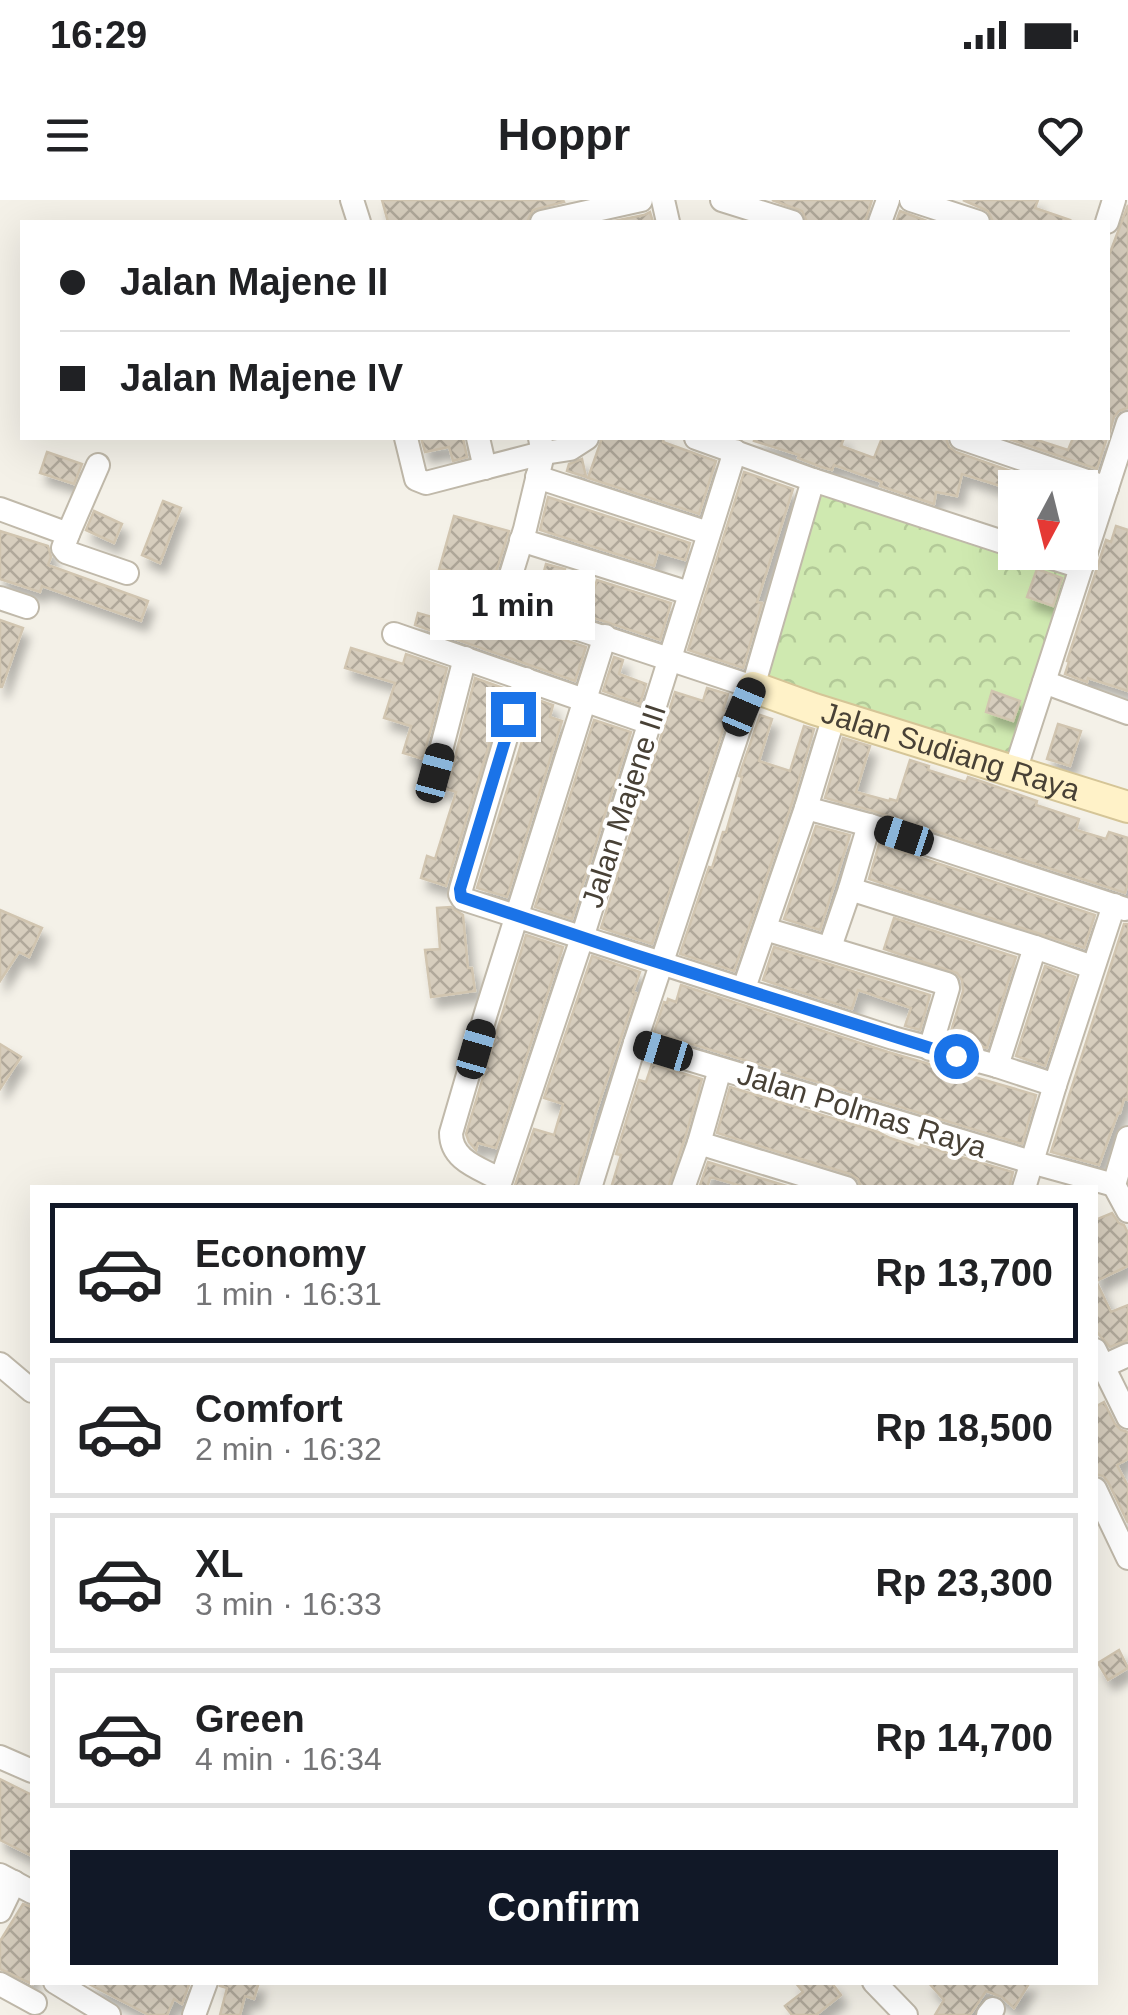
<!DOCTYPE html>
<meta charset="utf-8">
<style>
body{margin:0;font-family:Arial,sans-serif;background:#f6f6f6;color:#202124;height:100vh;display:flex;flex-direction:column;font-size:38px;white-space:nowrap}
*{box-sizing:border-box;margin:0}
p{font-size:32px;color:#757577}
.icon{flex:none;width:55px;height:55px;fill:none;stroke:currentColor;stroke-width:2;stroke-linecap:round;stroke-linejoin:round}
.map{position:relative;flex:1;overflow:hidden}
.side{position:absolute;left:30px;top:985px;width:1068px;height:800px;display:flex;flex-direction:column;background:#fff;border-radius:0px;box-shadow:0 10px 40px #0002}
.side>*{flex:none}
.top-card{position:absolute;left:20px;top:20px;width:1090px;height:220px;border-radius:0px;box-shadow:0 10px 40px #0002;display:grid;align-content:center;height:220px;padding:0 40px;background:#fff}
.needle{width:65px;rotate:187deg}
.fabs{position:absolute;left:998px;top:270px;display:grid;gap:20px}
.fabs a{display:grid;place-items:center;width:100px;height:100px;border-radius:0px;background:#fff;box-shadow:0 10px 40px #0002;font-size:50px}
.end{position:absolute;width:45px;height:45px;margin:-22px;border:12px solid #1a73e8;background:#fff;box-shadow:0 0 0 5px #fff}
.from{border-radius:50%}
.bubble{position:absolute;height:70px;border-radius:0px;background:#fff;box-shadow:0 10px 40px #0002;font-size:32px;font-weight:800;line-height:70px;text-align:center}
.car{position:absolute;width:30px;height:60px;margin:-30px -15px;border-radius:12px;box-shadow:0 0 8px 2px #0007;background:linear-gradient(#222 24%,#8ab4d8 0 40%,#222 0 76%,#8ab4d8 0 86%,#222 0)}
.top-card b{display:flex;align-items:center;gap:35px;height:95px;font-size:38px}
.top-card b+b{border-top:2px solid #e0e0e0}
.top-card i{width:25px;height:25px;background:#202124}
ul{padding:18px 0 0;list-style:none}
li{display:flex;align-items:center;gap:30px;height:140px;margin:0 20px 15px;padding:0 20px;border:5px solid #e0e0e0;border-radius:0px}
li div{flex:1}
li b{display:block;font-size:38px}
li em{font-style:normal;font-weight:800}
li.active{border-color:#111827}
li>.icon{width:90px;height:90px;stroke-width:1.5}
.button{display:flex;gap:20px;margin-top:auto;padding:20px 40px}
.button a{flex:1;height:115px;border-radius:0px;background:#111827;color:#fff;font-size:40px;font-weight:800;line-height:115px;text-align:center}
.status{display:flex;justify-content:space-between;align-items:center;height:70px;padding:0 50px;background:#fff;direction:ltr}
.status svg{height:28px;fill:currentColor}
header{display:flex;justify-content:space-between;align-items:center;height:130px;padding:0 40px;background:#fff;font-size:45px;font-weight:800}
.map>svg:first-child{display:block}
.forest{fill:url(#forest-crowns)}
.building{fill:url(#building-cross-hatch);stroke:#d1c5b0;stroke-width:2.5;filter:url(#shadow)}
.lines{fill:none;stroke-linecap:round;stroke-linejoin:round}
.street-casing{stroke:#c0b9aa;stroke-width:26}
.secondary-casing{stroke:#d5c597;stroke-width:34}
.street{stroke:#fff;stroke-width:22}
.secondary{stroke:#fff2c8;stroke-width:30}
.route{stroke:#1a73e8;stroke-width:12}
.labels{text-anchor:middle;stroke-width:8;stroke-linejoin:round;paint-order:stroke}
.street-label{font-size:30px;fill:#484136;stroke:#fff}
</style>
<div class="status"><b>16:29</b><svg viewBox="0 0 49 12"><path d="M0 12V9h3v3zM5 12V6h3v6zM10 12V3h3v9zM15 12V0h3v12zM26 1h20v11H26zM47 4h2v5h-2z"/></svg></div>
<header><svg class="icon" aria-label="menu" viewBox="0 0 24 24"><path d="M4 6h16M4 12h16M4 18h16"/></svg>Hoppr<svg class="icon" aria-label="heart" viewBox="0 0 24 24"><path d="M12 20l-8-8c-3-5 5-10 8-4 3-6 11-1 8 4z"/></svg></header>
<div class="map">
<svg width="1128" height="1815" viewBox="0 0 1128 1815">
<defs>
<pattern id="forest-crowns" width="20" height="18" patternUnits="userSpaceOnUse" patternTransform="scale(2.5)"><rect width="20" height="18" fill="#cfe9b0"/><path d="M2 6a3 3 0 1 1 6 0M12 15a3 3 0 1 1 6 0" fill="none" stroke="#b3c998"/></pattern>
<pattern id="building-cross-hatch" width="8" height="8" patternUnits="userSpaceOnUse" patternTransform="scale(2.5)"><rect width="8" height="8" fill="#d6cdbd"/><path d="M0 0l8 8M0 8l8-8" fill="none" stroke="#b0a89a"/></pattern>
<filter id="shadow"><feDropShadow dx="6" dy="10" stdDeviation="5" flood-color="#0004"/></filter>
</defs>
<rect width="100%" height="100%" fill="#f4f1e8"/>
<polygon class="forest" points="813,280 1081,367 1015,571 753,487"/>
<g class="building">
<polygon points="382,0 563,0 564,2 533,10 527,22 388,22"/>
<polygon points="772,0 872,0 865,22 807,22 802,11"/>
<polygon points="963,0 1038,0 1035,8 1070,20 1069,22 993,22 988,11"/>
<polygon points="1128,5 1128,204 1127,208 1119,211 1114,217 1108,238 1108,58"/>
<polygon points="900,11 927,21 926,22 896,22"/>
<polygon points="650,12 653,22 609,22 644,15"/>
<polygon points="421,238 463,238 467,257 453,261 449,247 425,252"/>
<polygon points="602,238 664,238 663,242 716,261 699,314 588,278"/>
<polygon points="755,238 844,238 841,246 874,258 882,238 946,238 949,247 956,252 1059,288 1007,288 962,274 957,296 936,292 934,304 880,286 882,282 834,265 832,270 821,267 798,258 799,255 754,241"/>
<polygon points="1006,238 1031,238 1068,250 1073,238 1107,238 1097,269"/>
<polygon points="47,252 82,264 74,284 40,273"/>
<polygon points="582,259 586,277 567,271 569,264"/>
<polygon points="744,272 793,289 757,402 762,403 743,468 688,450"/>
<polygon points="548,297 690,343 685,360 658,352 654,366 540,330"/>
<polygon points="163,301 181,308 160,363 142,355"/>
<polygon points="94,311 122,324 114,343 86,330"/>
<polygon points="454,316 509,331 492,385 448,370 439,370"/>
<polygon points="1116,326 1128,330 1128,491 1088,478 1087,482 1065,474 1069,462 1067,461 1106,340 1111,342"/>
<polygon points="0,331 48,346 51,357 48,365 148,401 141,421 42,386 40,392 0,379"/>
<polygon points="546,364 565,369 558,391 560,392 590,402 597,380 671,403 660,440 521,394 526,378 541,382"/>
<polygon points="1037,369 1062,378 1053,406 1027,397"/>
<polygon points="445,400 586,447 575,481 415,425 418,413 439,419"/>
<polygon points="0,420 23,428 2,487 0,487"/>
<polygon points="351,448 403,464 406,454 447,468 423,559 403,553 411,526 384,518 395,483 345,468"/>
<polygon points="614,457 623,460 619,474 646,484 640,504 603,491"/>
<polygon points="475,478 506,489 446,686 421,678 427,656 435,659 456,592 440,587 450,577"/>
<polygon points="707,488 728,494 723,510 729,512 652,744 601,728 675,492 703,501"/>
<polygon points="992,491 1020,501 1013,521 986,512"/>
<polygon points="535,499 553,505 550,517 562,521 507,697 477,688"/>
<polygon points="760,515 772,519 759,561 790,571 804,526 814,529 792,603 734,771 680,754 709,667 712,668 723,632 726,632 742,577 739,576"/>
<polygon points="594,520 631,532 572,719 535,707"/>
<polygon points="1058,524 1081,531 1070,566 1047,559"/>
<polygon points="843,538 870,546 856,592 889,601 890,599 897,601 910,560 929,566 928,570 966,582 968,577 986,583 1037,601 1036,605 1079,619 1076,630 1106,639 1109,632 1128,638 1128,683 1125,693 873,611 825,598"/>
<polygon points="816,626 850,635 820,730 784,719"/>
<polygon points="879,644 1095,715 1084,748 869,679"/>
<polygon points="451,707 463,715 468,768 472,768 475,791 431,797 425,750 440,749 437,708"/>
<polygon points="0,710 42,728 29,757 19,752 0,781"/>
<polygon points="894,718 1016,757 987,848 949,838 963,791 962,780 957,773 884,749"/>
<polygon points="1124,724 1128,724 1128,900 1124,899 1120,913 1118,913 1099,965 1051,952"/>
<polygon points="526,735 563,747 496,948 478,943 476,950 469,942 466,934"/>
<polygon points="774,747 930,795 920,830 905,826 911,808 858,790 852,809 763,780"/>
<polygon points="592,756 640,772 633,792 636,793 595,915 575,988 514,988 534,929 554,935 563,904 544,898"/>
<polygon points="1045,766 1075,777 1045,866 1016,856"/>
<polygon points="681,785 888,852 1036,895 1022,944 658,834 654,832 664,802 667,803 668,799 676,802"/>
<polygon points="0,844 21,857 0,889"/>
<polygon points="652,864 702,879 685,938 668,988 611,988 621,955 616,954 639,880 646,882"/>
<polygon points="730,887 878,932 890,938 920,948 921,945 1013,972 1009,988 861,988 858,979 850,974 717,933"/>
<polygon points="708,962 793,988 748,988 714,978 710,978 707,988 699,988"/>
<polygon points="1112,1013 1119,1023 1124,1025 1128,1033 1128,1066 1096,1081 1111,1112 1128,1105 1128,1140 1110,1147 1095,1130 1095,1020"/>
<polygon points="1104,1202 1115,1224 1121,1230 1128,1232 1128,1259 1117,1265 1128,1286 1128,1323 1108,1282 1103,1276 1095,1274 1095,1207"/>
<polygon points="1119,1450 1128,1468 1108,1480 1098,1463"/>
<polygon points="0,1579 32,1595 32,1656 0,1640"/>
<polygon points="23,1704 32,1707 32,1784 0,1769 0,1741"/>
<polygon points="85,1782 190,1782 182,1804 174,1799 167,1815 149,1815"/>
<polygon points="221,1782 259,1782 254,1799 245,1796 240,1815 220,1815 227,1788 220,1786"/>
<polygon points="795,1782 831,1782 841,1795 816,1815 792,1815 785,1806 803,1792"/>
<polygon points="928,1782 1030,1782 1014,1808 1002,1797 986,1791 970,1815 935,1815 944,1800"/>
</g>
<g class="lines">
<g class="street-casing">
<g id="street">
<polyline points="352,0 359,22"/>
<polyline points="663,0 668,22"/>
<polyline points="722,0 792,22"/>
<polyline points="911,0 978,22"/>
<polyline points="542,22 641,0"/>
<polyline points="880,22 888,0"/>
<polyline points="1107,22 1114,0"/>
<polyline points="406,238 416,279 426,283 538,254 570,249 587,238"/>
<polyline points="478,238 485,268"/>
<polyline points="696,238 813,280 1015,346"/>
<polyline points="961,238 1107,288"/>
<polyline points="537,277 708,333"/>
<polyline points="0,309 68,334 63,348 66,352 127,373"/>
<polyline points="68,334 98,265"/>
<polyline points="521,340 689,393"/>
<polyline points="1034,352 1081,367"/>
<polyline points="443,384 753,487"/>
<polyline points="0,398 27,407"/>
<polyline points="502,404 525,329 543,254 540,238"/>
<polyline points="394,434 650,523"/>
<path d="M 605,436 L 486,813 L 451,933 C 451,961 480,968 501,980 L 582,738 L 735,251"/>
<polyline points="526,479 513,514 461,689 460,694 463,699 893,838 997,866 1055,885 1114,705"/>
<polyline points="1044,482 1128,513"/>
<polyline points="834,516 806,608 869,625 1125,709"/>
<polyline points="1015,571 1128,223"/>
<polyline points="435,573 465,458"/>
<polyline points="850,689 869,625"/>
<polyline points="765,729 947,784 948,788 930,849"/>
<polyline points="830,747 850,689 1035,747"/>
<polyline points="744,788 806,608"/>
<polyline points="635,843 1031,962 1114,985"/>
<polyline points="997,866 1035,747 1092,767"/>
<polyline points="699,943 846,988"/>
<polyline points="1114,985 1128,938"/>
<polyline points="1114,985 1128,1011"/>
<polyline points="590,988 635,843 753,487 813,280"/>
<polyline points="683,988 699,943 720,869"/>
<polyline points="1024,988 1055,885"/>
<polyline points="1095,1150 1128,1217"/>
<polyline points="0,1164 32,1191"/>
<polyline points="1095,1170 1128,1155"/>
<polyline points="1095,1289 1128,1358"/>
<polyline points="0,1557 32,1571"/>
<polyline points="0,1675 32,1692"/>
<polyline points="0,1711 14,1682"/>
<polyline points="55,1782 109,1815"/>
<polyline points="874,1782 906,1815"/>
<polyline points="0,1784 35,1803"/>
<polyline points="194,1815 206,1782"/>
<polyline points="988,1815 993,1809"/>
</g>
</g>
<g class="secondary-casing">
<g id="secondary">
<path id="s1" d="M 753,487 L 814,509 L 1128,607"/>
</g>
</g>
<use href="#street" class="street"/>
<use href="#secondary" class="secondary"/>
</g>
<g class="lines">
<polyline class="route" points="513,514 460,689 461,697 635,755 956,856"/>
</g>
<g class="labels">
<g class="street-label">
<text dy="10" stroke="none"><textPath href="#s1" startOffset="208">Jalan Sudiang Raya</textPath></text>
<text transform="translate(624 606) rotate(-72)" y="10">Jalan Majene III</text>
<text transform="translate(862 911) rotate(17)" y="10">Jalan Polmas Raya</text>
</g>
</g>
</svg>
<div class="fabs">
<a><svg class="needle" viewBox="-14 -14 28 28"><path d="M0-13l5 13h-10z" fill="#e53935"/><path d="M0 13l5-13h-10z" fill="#757577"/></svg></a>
</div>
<i class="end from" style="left:956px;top:856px"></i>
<i class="end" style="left:513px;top:514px"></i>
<div class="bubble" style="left:430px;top:370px;width:165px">1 min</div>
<i class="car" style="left:744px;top:507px;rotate:23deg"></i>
<i class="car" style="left:435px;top:573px;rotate:15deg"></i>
<i class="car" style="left:904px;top:636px;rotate:288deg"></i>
<i class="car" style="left:476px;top:849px;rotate:16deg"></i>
<i class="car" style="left:663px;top:851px;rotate:287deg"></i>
<div class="top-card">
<b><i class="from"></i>Jalan Majene II</b>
<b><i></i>Jalan Majene IV</b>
</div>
<section class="side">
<ul>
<li class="active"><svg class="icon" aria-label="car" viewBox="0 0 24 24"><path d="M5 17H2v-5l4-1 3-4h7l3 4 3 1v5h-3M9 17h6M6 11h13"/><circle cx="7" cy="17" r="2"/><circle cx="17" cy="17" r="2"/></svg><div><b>Economy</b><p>1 min · 16:31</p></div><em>Rp 13,700</em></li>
<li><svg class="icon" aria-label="car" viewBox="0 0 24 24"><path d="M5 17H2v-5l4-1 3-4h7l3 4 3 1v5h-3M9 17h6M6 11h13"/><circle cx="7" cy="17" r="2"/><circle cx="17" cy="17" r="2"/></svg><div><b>Comfort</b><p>2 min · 16:32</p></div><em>Rp 18,500</em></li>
<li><svg class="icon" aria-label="car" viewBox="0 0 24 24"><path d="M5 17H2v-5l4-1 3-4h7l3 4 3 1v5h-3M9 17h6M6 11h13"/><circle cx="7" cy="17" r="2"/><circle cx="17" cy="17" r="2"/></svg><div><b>XL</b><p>3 min · 16:33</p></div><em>Rp 23,300</em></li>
<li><svg class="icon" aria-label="car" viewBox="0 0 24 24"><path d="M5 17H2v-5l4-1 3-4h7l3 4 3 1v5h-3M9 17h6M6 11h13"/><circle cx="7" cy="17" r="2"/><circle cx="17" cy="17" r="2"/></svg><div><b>Green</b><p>4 min · 16:34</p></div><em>Rp 14,700</em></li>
</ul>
<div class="button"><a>Confirm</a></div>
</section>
</div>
